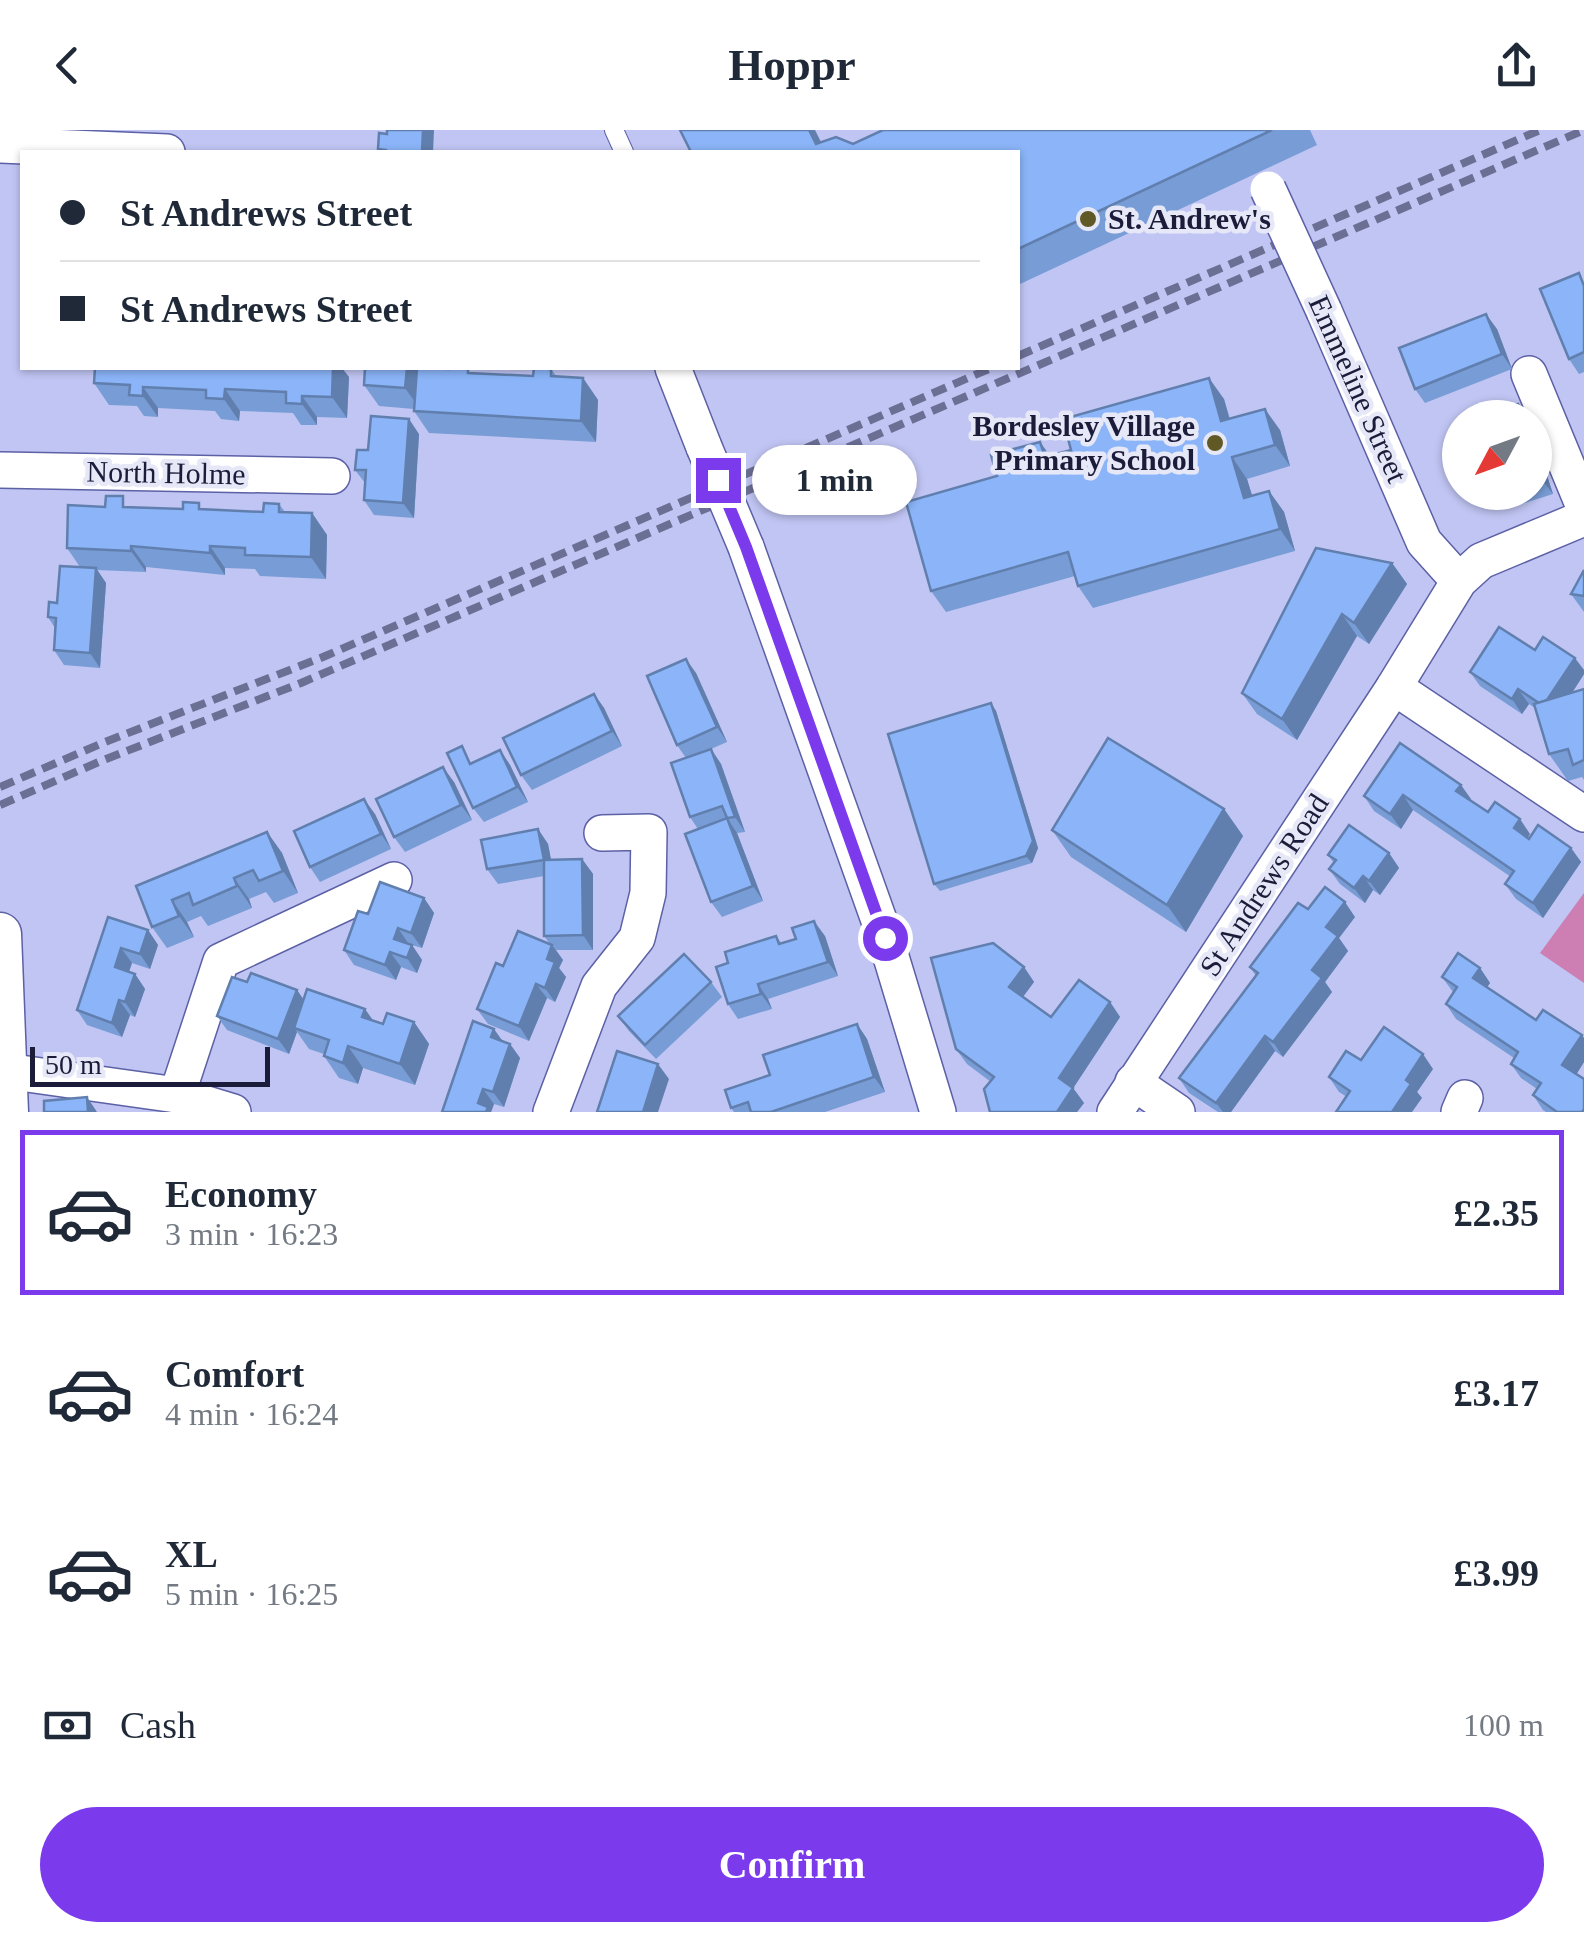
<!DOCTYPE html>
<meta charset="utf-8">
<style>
body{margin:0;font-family:Georgia,serif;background:#f6f6f7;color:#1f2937;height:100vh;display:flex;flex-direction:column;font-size:38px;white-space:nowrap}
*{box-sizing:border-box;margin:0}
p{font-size:32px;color:#747a83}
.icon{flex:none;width:55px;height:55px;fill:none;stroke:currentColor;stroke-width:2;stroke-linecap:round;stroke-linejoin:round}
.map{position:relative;height:982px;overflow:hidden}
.details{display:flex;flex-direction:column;background:#fff;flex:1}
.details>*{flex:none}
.hud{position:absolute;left:20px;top:20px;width:1000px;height:220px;border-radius:0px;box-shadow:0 2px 8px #0004;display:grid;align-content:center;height:220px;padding:0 40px;background:#fff}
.needle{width:65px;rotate:229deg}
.buttons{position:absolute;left:1442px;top:270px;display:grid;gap:20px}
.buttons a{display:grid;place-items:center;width:110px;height:110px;border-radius:50%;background:#fff;box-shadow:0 2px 8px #0004;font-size:50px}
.scale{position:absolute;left:30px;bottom:25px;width:240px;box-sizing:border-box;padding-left:10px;border:5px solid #1b1c39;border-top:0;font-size:28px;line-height:35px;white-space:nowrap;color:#1b1c39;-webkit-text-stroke:8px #e6e8f8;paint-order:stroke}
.end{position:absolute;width:45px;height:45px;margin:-22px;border:12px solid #7c3aed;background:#fff;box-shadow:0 0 0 5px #fff}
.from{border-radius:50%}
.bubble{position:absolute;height:70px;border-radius:35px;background:#fff;box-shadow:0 2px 8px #0004;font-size:32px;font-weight:800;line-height:70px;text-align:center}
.hud b{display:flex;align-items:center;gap:35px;height:95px;font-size:38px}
.hud b+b{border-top:2px solid #e0e1e3}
.hud i{width:25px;height:25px;background:#1f2937}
ul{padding:18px 0 0;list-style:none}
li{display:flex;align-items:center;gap:30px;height:165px;margin:0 20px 15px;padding:0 20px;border:5px solid transparent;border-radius:0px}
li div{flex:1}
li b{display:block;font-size:38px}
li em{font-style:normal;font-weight:800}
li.current{border-color:#7c3aed}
li>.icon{width:90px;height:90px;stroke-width:1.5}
.pay{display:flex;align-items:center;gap:25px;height:110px;padding:0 40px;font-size:38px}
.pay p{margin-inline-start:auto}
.primary-button{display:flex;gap:20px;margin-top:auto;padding:20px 40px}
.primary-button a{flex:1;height:115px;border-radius:60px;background:#7c3aed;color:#fff;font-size:40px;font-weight:800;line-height:115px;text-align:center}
header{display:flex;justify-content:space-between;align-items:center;height:130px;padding:0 40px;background:#fff;font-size:45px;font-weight:800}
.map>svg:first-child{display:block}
.green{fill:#cd7fb3}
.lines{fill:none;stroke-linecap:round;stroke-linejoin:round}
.service-casing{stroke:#5c60a5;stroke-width:20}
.minor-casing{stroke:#5c60a5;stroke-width:38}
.tertiary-casing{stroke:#5c60a5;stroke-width:45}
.service{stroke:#fff;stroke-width:18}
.minor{stroke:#fff;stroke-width:35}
.tertiary{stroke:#fff;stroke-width:42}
.rail{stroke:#6c6f94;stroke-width:8;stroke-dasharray:15 8;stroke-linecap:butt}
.minor-bridge-casing{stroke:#5c60a5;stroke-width:38;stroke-linecap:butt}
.minor-bridge{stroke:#fff;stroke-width:35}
.wall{fill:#789cd5}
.shaded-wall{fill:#617fae}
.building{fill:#8bb5f8;stroke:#617fae;stroke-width:2.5}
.route{stroke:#7c3aed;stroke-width:12}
.poi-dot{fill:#615925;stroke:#e6e8f8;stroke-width:4}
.labels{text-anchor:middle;stroke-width:9;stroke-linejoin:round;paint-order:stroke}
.poi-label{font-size:30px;font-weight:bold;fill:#1b1c39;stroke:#e6e8f8;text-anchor:start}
.street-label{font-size:30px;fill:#1b1c39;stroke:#e6e8f8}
</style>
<header><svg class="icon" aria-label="back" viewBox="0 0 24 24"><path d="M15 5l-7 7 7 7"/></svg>Hoppr<svg class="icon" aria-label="share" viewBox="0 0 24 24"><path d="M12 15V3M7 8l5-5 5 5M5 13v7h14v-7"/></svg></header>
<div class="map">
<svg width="1584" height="982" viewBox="0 0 1584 982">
<rect width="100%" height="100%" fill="#c0c5f3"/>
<polygon class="green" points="1584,763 1584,853 1540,823"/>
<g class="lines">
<g class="service-casing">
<polyline id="service" points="614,0 624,22"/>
</g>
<g class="minor-casing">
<g id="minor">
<polyline points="0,15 167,22"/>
<polyline points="1324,181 1424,412 1459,451"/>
<polyline points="673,238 704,317"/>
<polyline points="1529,244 1584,377"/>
<polyline points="0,340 332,346"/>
<polyline points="746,417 885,807 938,982"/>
<polyline points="1394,557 1584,684"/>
<polyline points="6,941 177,965 233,982"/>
<polyline points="1133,952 1177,982"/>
<polyline points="177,965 221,831 394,750"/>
<polyline points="551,982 599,856 637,808 648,763 649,702 602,703"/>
<polyline points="1115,982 1394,557 1459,451 1481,431 1584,388"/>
<polyline points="1459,982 1465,968"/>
</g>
</g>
<g class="tertiary-casing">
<polyline id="tertiary" points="0,804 7,982"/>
</g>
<use href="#service" class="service"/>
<use href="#minor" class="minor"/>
<use href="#tertiary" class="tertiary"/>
<g class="rail">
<polyline points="1018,226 1540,0"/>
<polyline points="0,657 105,612 323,527 991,238"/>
<polyline points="0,675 101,631 301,553 1584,0"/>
</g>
<g class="minor-bridge-casing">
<g id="minor-bridge">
<polyline points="1268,59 1324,181"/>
<polyline points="704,317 746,417"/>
</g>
</g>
<use href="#minor-bridge" class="minor-bridge"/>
</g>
<g class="wall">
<polygon points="883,0 1310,0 1317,15 1018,155 1018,22 691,22 821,12 853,14"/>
<polygon points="1584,151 1584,242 1579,244 1569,229"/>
<polygon points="1497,199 1512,239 1425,273 1415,259"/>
<polygon points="551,239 557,247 583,248 598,270 596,312 429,303 414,281 414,279 379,276 364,255 477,243 533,246"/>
<polygon points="349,247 347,288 317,287 317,295 301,295 293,283 240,281 239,291 221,289 215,281 158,278 158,287 144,286 137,276 109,275 94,253"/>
<polygon points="1224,269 1230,289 1280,300 1290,336 1247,349 1252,365 1269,361 1284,382 1295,421 1093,478 1078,456 1075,446 946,482 931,461 1040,312 1050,326"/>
<polygon points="419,304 414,388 374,385 364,370 365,353 355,340 368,320"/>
<polygon points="1535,309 1553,364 1512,377 1502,362 1535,362"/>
<polygon points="279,374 285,382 312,383 327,405 326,449 260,446 255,439 225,438 225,445 146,437 146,442 97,440 106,453 100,538 64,535 54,520 55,498 48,487 80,437 67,418 131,377 263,382"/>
<polygon points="1392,433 1407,454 1369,514 1357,506 1297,610 1257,584 1242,563"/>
<polygon points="1584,440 1584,482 1571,464"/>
<polygon points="1535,520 1584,540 1584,544 1572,563 1584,559 1584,650 1582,647 1568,651 1549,624 1535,578 1529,574 1522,584 1480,556 1470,542"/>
<polygon points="696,543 727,612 711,619 721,634 745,702 737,703 763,771 722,787 711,772 698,699 690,687 686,628 677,615"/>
<polygon points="594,564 604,578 622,616 532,660 521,645"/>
<polygon points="991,573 996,581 1038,718 1032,733 940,761 934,754"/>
<polygon points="500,620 510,635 528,672 484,692 473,678 473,633"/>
<polygon points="454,652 472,690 405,722 394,707"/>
<polygon points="1461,655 1470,670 1488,682 1530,704 1528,708 1571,718 1581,732 1543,788 1516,769 1505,754 1511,747 1413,680 1401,699 1374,681 1364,666"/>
<polygon points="1224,679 1243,706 1186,802 1071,727 1052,700"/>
<polygon points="375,684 391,719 320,752 310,737"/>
<polygon points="538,699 548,714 551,730 582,729 593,744 593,820 556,820 563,830 559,838 566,847 555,872 547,868 529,911 488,894 477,879 503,836 550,814 544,806 544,746 498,754 487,739"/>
<polygon points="267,702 282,723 298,763 274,773 266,762 249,769 252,778 208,796 201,786 187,792 194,807 167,818 152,797 136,756"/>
<polygon points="1389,723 1399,738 1380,765 1373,760 1365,773 1340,754 1329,739 1334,733 1328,725"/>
<polygon points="424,768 434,783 422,818 408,814 412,815 422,830 417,843 401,837 396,850 354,835 344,820 368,784"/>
<polygon points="1308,779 1355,787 1339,808 1348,821 1325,852 1332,862 1283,927 1275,921 1231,982 1218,982 1189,963 1179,948 1256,846 1250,837"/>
<polygon points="108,787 148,800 158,815 150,839 132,833 129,842 135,844 145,859 135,887 130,885 122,907 87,895 77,880"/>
<polygon points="776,806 782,814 825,806 838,846 768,869 772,879 738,889 728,874 728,833"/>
<polygon points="1024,837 1034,852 1023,867 1051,887 1110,872 1120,887 1073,958 1084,973 1077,982 990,982 991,952 967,934 956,919"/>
<polygon points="1480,838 1490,853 1487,857 1536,890 1584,908 1584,932 1576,944 1584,982 1546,982 1543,980 1533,965 1537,959 1521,948 1511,934 1514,928 1456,889 1446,874 1453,862 1442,847"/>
<polygon points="247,852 297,860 304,870 383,894 414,892 429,914 415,955 363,938 358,954 339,948 324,926 324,924 309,919 297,902 289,924 227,900 217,886"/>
<polygon points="711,852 722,867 656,929 629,901 618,886"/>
<polygon points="857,894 867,909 885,962 825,982 734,982 731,978 770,945"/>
<polygon points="503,911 510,914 520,928 504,977 494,974 491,982 442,982"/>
<polygon points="1361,930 1433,939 1417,962 1422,968 1347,967 1339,962 1329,947"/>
</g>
<g class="shaded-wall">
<polygon points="423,0 434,0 433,22 422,22"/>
<polygon points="809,0 815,0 826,22 816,14"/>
<polygon points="1486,184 1497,199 1512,239 1502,224"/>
<polygon points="333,238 342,238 349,247 347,288 332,267"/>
<polygon points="407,238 420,238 420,279 405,258"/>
<polygon points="583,248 598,270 596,312 581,291"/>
<polygon points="1209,248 1224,269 1236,313 1221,291"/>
<polygon points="143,257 158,278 158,287 143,266"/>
<polygon points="225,259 240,281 239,291 224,269"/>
<polygon points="302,266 317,287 317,295 302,274"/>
<polygon points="1265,279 1280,300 1290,336 1275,315"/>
<polygon points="409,289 419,304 414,388 403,373"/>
<polygon points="1535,309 1553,364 1542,350 1535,327"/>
<polygon points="1040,312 1055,333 1045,327"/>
<polygon points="1232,327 1247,349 1259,389 1244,368"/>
<polygon points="1269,361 1284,382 1295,421 1280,399"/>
<polygon points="312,383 327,405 326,449 311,427"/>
<polygon points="131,416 146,437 146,442 131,421"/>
<polygon points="210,416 225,438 225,445 210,423"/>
<polygon points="1392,433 1407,454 1369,514 1354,493"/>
<polygon points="96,438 106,453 100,538 90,523"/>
<polygon points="1342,484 1357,506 1297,610 1282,589"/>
<polygon points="1575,528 1584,540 1584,544 1554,591 1543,576"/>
<polygon points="686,529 696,543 727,612 717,597"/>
<polygon points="1518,559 1529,574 1522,584 1512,569"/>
<polygon points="594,564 604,578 622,616 612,601"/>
<polygon points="991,573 996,581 1038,718 1032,733 1026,726"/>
<polygon points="711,619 721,634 745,702 735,687"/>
<polygon points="500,620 510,635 528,672 517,657"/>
<polygon points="443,637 454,652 472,690 461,675"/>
<polygon points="1461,655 1471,669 1467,676 1456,661"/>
<polygon points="1403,665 1413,680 1401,699 1390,684"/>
<polygon points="364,669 375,684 391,719 381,704"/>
<polygon points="1224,679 1243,706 1186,802 1167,775"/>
<polygon points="727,688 737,703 763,771 753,756"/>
<polygon points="1520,689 1530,704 1524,713 1514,698"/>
<polygon points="538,699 548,714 554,745 544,730"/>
<polygon points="267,702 282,723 298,763 283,741"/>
<polygon points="1571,718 1581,732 1543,788 1533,773"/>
<polygon points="1389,723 1399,738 1380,765 1369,751"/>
<polygon points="582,729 593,744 593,820 583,805"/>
<polygon points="1363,746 1373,760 1365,773 1354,758"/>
<polygon points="234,748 249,769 252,778 237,756"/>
<polygon points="424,768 434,783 422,818 411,803"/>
<polygon points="172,770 187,792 194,807 179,786"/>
<polygon points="1345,772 1355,787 1339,808 1348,821 1325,852 1332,862 1283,927 1273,912 1312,840 1326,797"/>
<polygon points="814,791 825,806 838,846 828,832"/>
<polygon points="398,798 408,813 404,824 394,809"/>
<polygon points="148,800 158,815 150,839 140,824"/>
<polygon points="412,815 422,830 417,843 407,828"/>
<polygon points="552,815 563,830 559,838 566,847 555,872 545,858 547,829"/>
<polygon points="121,818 132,833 125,852 115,837"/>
<polygon points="390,822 401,837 396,850 385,835"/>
<polygon points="1024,837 1034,852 1019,872 1009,857"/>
<polygon points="1480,838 1490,853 1483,863 1473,848"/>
<polygon points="135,844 145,859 135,887 125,872"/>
<polygon points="536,854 547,868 529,911 519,896"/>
<polygon points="758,854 768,869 772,879 761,864"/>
<polygon points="297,860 307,875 294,898 297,902 289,924 278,909"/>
<polygon points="119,870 130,885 122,907 112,893"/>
<polygon points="1110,872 1120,887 1070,963 1059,948"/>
<polygon points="365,879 380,900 362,887"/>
<polygon points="414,892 429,914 415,955 400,934"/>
<polygon points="857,894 867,909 885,962 874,947"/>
<polygon points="494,899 504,913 491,907"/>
<polygon points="1582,905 1584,908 1584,932 1573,950 1562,935"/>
<polygon points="1265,906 1275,921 1231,982 1223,982 1216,973"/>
<polygon points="510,914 520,928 504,977 493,962"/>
<polygon points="348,916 363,938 358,954 343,933"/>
<polygon points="1423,924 1433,939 1417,962 1422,968 1412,982 1392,982 1406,950"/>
<polygon points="658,934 669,949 658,982 643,982"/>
<polygon points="1073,958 1084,973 1077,982 1057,982"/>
<polygon points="483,959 494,974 491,982 484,982 478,973"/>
<polygon points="87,967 97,982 88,982"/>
</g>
<g class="building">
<polygon points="387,0 423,0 422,22 386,22 386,20 378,19 379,3 387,4"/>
<polygon points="680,0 809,0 816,14 836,7 853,14 883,0 1272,0 1018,119 1018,22 691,22"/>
<polygon points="1579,143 1584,156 1584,222 1569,229 1540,159"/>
<polygon points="1486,184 1502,224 1415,259 1399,218"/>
<polygon points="95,238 333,238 332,267 302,266 302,274 286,273 286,262 225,259 224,269 206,268 206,260 143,257 143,266 129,265 130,255 94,253"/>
<polygon points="365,238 407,238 405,258 364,255"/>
<polygon points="417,238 450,239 451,238 468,238 468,243 533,246 534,238 551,239 551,246 583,248 581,291 414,281"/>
<polygon points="1209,248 1221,291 1265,279 1275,315 1232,327 1244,368 1269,361 1280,399 1078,456 1068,422 931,461 906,372 997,346 991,325 1040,312 1045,327 1071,320 1063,289"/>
<polygon points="1518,274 1523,288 1478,288 1478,286"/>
<polygon points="371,286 409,289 403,373 364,370 366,340 355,340 357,320 368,320"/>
<polygon points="1535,327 1542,350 1535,352"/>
<polygon points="106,366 123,366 123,377 183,379 183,372 199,373 199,379 263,382 264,373 279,374 279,382 312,383 311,427 245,425 245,418 210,416 210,423 131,416 131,421 67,418 68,375 105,377"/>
<polygon points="1316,418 1392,433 1354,493 1342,484 1282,589 1242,563"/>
<polygon points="60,436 96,438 90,523 54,520 56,488 48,487 49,472 57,473"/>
<polygon points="1584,440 1584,466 1571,464"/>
<polygon points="1499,497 1535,520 1543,507 1575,528 1547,570 1539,573 1518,559 1512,569 1470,542"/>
<polygon points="686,529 717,597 677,615 647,546"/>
<polygon points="1584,559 1584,630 1573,635 1568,619 1549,624 1534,574"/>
<polygon points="594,564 612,601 521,645 503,608"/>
<polygon points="991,573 1033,711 1026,726 934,754 888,604"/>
<polygon points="1108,608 1224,679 1167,775 1052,700"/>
<polygon points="1400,613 1461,655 1456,661 1488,682 1495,672 1520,689 1514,698 1529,709 1538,695 1571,718 1533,773 1505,754 1514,741 1403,665 1390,684 1364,666"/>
<polygon points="462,616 470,634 500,620 517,657 473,678 447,623"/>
<polygon points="711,619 735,687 727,688 722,676 690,687 671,633"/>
<polygon points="443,637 461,675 394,707 376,669"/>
<polygon points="364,669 381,704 310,737 294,701"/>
<polygon points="727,688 753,756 711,772 685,704"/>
<polygon points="1349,695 1389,723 1369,751 1363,746 1354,758 1329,739 1336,730 1328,725"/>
<polygon points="538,699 544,730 487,739 481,710"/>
<polygon points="267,702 283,741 259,751 253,740 234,748 237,756 193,775 189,763 172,770 179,786 152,797 136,756"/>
<polygon points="582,729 583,805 544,806 544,730"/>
<polygon points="380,752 424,768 411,803 398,798 394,809 412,815 407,828 390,822 385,835 344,820 358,781 368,784"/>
<polygon points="1325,757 1345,772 1326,797 1338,806 1312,840 1322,848 1273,912 1265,906 1216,973 1179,948 1258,843 1250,837 1298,773 1308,779"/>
<polygon points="108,787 148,800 140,824 121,818 115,837 135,844 125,872 119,870 112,893 77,880"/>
<polygon points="814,791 828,832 758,854 761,864 728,874 716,837 728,833 725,822 776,806 779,814 796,809 792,798"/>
<polygon points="518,801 552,815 547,829 555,832 545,858 536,854 519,896 477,879 496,833 503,836"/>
<polygon points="993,813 1024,837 1009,857 1051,887 1079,850 1110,872 1059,948 1073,958 1057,982 990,982 984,959 994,947 956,919 931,828"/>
<polygon points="1458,823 1480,838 1473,848 1536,890 1543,880 1582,905 1562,935 1584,949 1584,979 1582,982 1557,982 1533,965 1541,953 1511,934 1518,922 1446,874 1457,857 1442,847"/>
<polygon points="684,824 711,852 645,915 618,886"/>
<polygon points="251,843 297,860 278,909 217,886 232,847 247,852"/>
<polygon points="307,859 365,879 362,887 383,894 387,883 414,892 400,934 348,916 343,933 324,926 329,910 294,898"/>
<polygon points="473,891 494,899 491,907 510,914 493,962 483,959 478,973 488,977 486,982 442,982"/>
<polygon points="857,894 874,947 771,982 751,982 748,972 731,978 725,960 770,945 763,925"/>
<polygon points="1384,897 1423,924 1406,950 1411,954 1392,982 1336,982 1350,961 1329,947 1346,921 1361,930"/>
<polygon points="617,921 658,934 643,982 597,982"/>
<polygon points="87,967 88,982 44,982 44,971"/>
</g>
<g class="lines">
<polyline class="route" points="718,350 746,417 885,808"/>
</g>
<g class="poi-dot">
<circle cx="1088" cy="89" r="10"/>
<circle cx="1215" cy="313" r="10"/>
</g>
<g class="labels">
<g class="poi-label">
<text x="1108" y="99">St. Andrew's</text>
<text x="1195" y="306" text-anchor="end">Bordesley Village<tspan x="1195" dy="34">Primary School</tspan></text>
</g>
<g class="street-label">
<text transform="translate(1358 259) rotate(66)" y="10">Emmeline Street</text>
<text transform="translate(166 343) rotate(1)" y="10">North Holme</text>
<text transform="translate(1264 755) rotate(-57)" y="10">St Andrews Road</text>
</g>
</g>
</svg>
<div class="buttons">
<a><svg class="needle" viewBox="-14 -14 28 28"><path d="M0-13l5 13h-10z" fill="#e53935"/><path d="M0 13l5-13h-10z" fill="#747a83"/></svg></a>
</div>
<div class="scale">50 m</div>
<i class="end from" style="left:885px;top:808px"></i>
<i class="end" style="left:718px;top:350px"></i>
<div class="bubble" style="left:752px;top:315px;width:165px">1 min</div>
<div class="hud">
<b><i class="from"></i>St Andrews Street</b>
<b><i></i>St Andrews Street</b>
</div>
</div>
<section class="details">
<ul>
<li class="current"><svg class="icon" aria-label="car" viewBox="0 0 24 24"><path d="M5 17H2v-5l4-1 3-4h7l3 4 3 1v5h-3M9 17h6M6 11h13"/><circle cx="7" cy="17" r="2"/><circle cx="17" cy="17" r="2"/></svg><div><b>Economy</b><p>3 min · 16:23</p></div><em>£2.35</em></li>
<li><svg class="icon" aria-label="car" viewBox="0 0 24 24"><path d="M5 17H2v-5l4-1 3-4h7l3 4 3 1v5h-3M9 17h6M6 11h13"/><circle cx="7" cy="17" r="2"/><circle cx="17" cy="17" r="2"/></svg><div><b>Comfort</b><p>4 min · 16:24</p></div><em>£3.17</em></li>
<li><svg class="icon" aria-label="car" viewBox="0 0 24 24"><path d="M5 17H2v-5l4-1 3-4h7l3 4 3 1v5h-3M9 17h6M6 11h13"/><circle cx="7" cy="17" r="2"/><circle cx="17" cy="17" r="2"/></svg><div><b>XL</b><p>5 min · 16:25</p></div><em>£3.99</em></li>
</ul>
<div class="pay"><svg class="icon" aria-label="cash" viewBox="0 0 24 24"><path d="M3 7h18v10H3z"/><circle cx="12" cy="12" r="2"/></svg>Cash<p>100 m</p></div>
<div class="primary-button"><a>Confirm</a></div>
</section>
